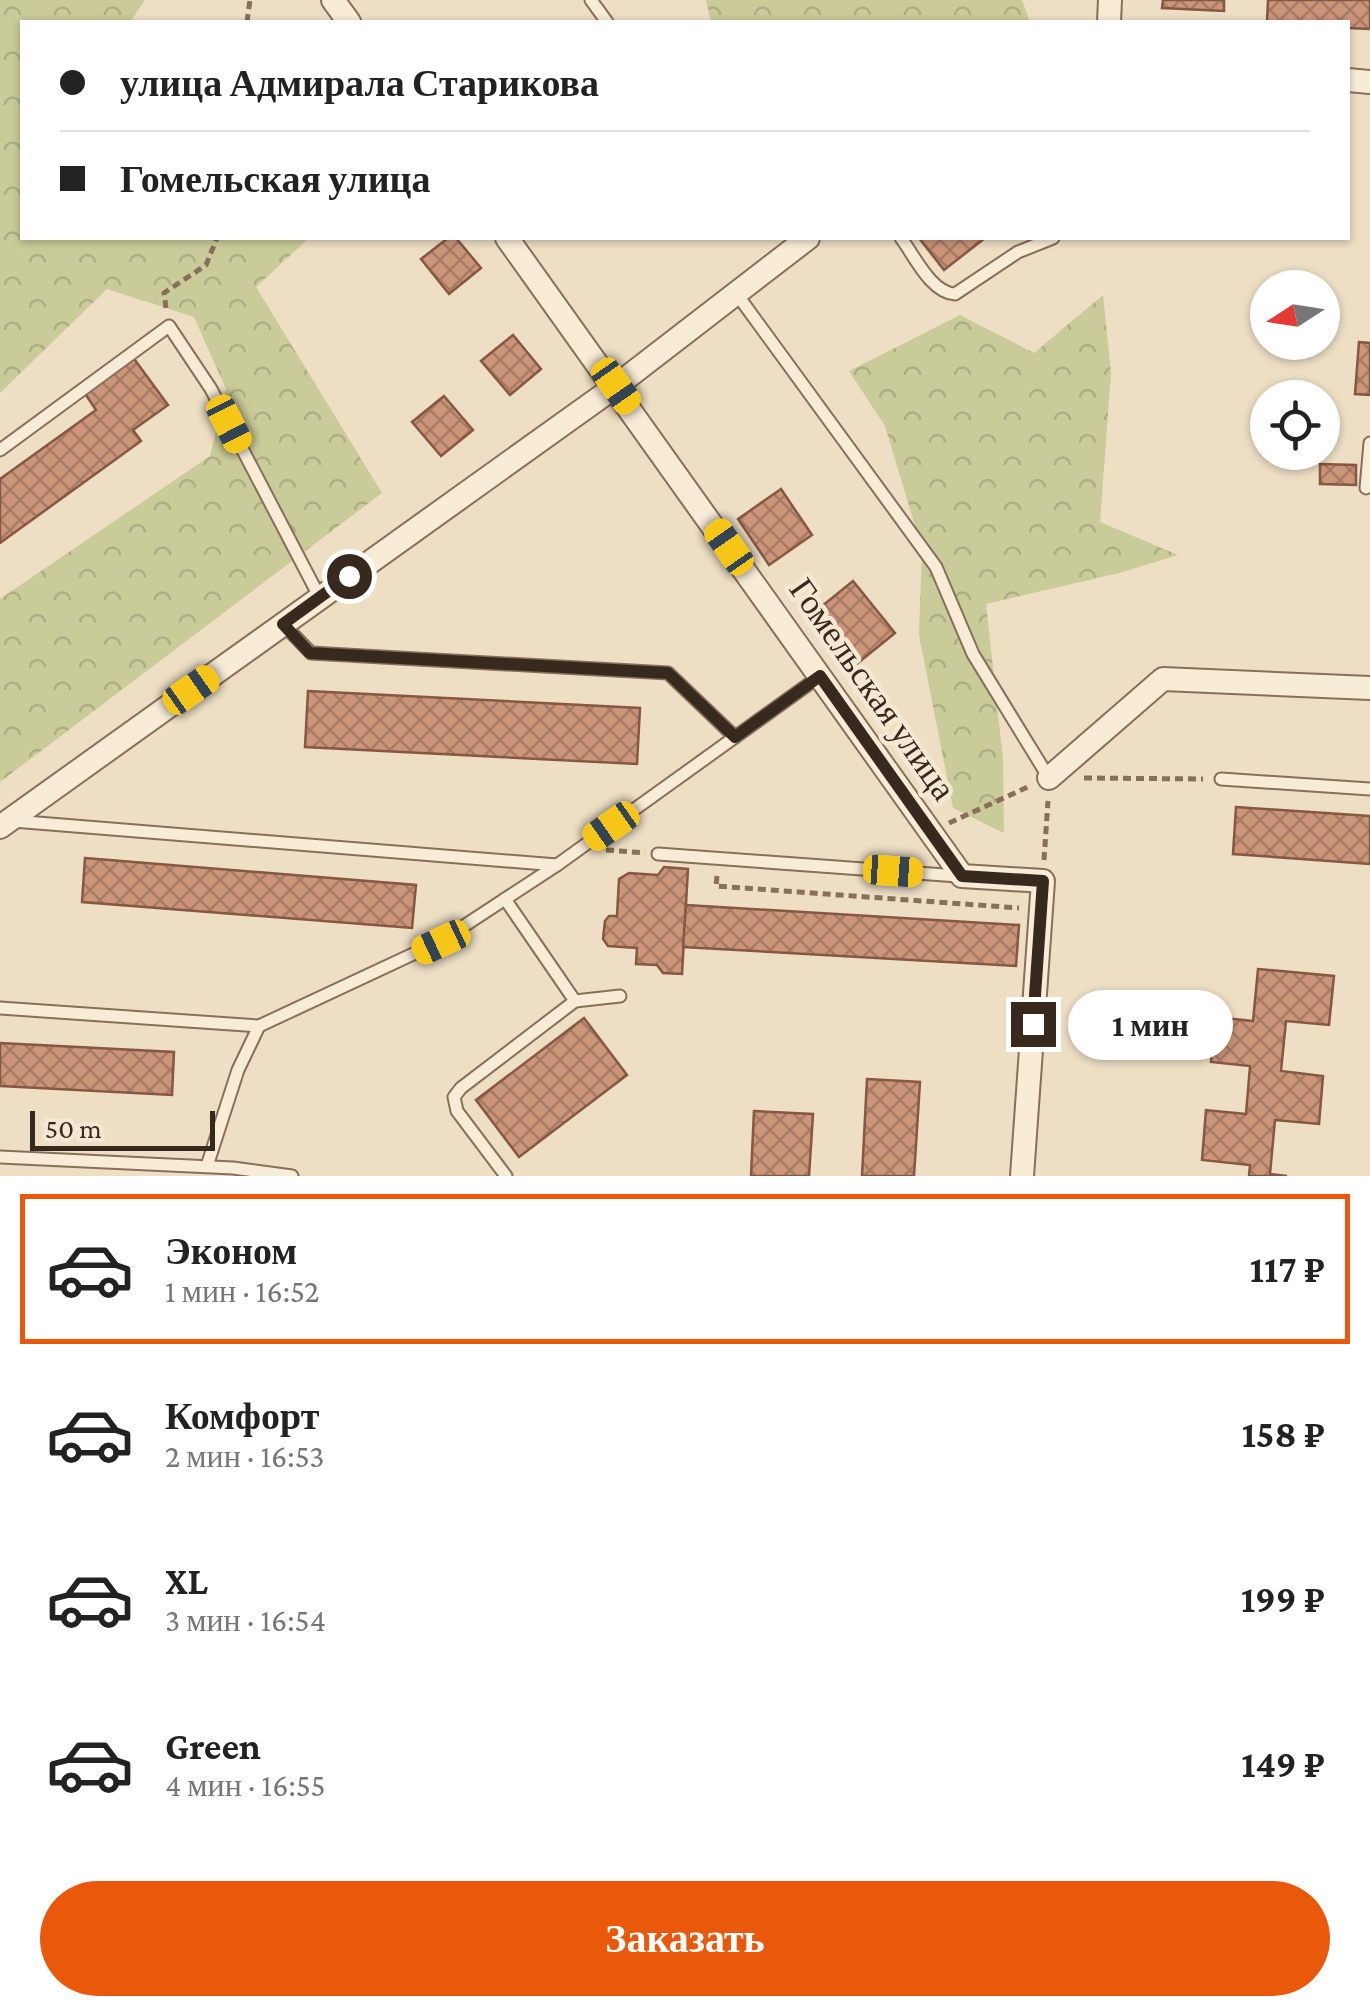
<!DOCTYPE html>
<html lang="ru">
<meta charset="utf-8">
<style>
body{margin:0;font-family:"Crimson Pro",serif;background:#f6f6f6;color:#222;height:100vh;display:flex;flex-direction:column;font-size:38px;white-space:nowrap}
*{box-sizing:border-box;margin:0}
p{font-size:32px;color:#767676}
.icon{flex:none;width:55px;height:55px;fill:none;stroke:currentColor;stroke-width:2;stroke-linecap:round;stroke-linejoin:round}
.map{position:relative;height:1176px;overflow:hidden}
.drawer{display:flex;flex-direction:column;background:#fff;flex:1}
.drawer>*{flex:none}
.hud{position:absolute;left:20px;top:20px;width:1330px;height:220px;border-radius:0px;box-shadow:0 2px 8px #0004;display:grid;align-content:center;height:220px;padding:0 40px;background:#fff}
.needle{width:65px;rotate:258deg}
.buttons{position:absolute;left:1250px;top:270px;display:grid;gap:20px}
.buttons a{display:grid;place-items:center;width:90px;height:90px;border-radius:50%;background:#fff;box-shadow:0 2px 8px #0004;font-size:50px}
.scale{position:absolute;left:30px;bottom:25px;width:185px;box-sizing:border-box;padding-left:10px;border:5px solid #38291e;border-top:0;font-size:28px;line-height:35px;white-space:nowrap;color:#38291e;-webkit-text-stroke:8px #f5e8d3;paint-order:stroke}
.end{position:absolute;width:45px;height:45px;margin:-22px;border:12px solid #38291e;background:#fff;box-shadow:0 0 0 5px #fff}
.from{border-radius:50%}
.bubble{position:absolute;height:70px;border-radius:35px;background:#fff;box-shadow:0 2px 8px #0004;font-size:32px;font-weight:700;line-height:70px;text-align:center}
.car{position:absolute;width:30px;height:60px;margin:-30px -15px;border-radius:12px;box-shadow:0 0 8px 2px #0007;background:linear-gradient(#f5c518 24%,#345 0 40%,#f5c518 0 76%,#345 0 86%,#f5c518 0)}
.hud b{display:flex;align-items:center;gap:35px;height:95px;font-size:38px}
.hud b+b{border-top:2px solid #e0e0e0}
.hud i{width:25px;height:25px;background:#222}
ul{padding:18px 0 0;list-style:none}
li{display:flex;align-items:center;gap:30px;height:150px;margin:0 20px 15px;padding:0 20px;border:5px solid transparent;border-radius:0px}
li div{flex:1}
li b{display:block;font-size:38px}
li em{font-style:normal;font-weight:700}
li.selected{border-color:#ea580c}
li>.icon{width:90px;height:90px;stroke-width:1.5}
.button{display:flex;gap:20px;margin-top:auto;padding:20px 40px}
.button a{flex:1;height:115px;border-radius:60px;background:#ea580c;color:#fff;font-size:40px;font-weight:700;line-height:115px;text-align:center}
.map>svg:first-child{display:block}
.forest{fill:url(#forest-crowns)}
.building{fill:url(#building-cross-hatch);stroke:#865741;stroke-width:2.5}
.lines{fill:none;stroke-linecap:round;stroke-linejoin:round}
.service-casing{stroke:#876f5a;stroke-width:15}
.minor-casing{stroke:#876f5a;stroke-width:26}
.path{stroke:#876f5a;stroke-width:5;stroke-dasharray:8 5;stroke-linecap:butt}
.service{stroke:#f8ecd7;stroke-width:11}
.minor{stroke:#f8ecd7;stroke-width:22}
.route{stroke:#38291e;stroke-width:12}
.labels{text-anchor:middle;stroke-width:9;stroke-linejoin:round;paint-order:stroke}
.street-label{font-size:35px;fill:#38291e;stroke:#f5e8d3}
</style>
<div class="map">
<svg width="1370" height="1176" viewBox="0 0 1370 1176">
<defs>
<pattern id="forest-crowns" width="20" height="18" patternUnits="userSpaceOnUse" patternTransform="scale(2.5)"><rect width="20" height="18" fill="#c9cb98"/><path d="M2 6a3 3 0 1 1 6 0M12 15a3 3 0 1 1 6 0" fill="none" stroke="#adae83"/></pattern>
<pattern id="building-cross-hatch" width="8" height="8" patternUnits="userSpaceOnUse" patternTransform="scale(2.5)"><rect width="8" height="8" fill="#cb957a"/><path d="M0 0l8 8M0 8l8-8" fill="none" stroke="#a67a63"/></pattern>
</defs>
<rect width="100%" height="100%" fill="#eddec4"/>
<g class="forest">
<polygon points="0,0 145,0 130,22 22,22 22,238 309,238 256,287 382,493 0,782 0,599 210,456 226,389 194,317 107,289 0,393"/>
<polygon points="706,0 1022,0 1030,22 711,22"/>
<polygon points="1103,295 1111,373 1100,522 1178,555 1119,573 986,604 1003,759 1004,833 953,808 919,635 922,549 885,426 849,371 960,315 1034,353"/>
</g>
<g class="building">
<polygon points="1163,0 1224,0 1224,11 1162,8"/>
<polygon points="1268,0 1370,0 1370,29 1348,28 1348,22 1267,22"/>
<polygon points="448,238 456,238 481,268 449,294 421,259"/>
<polygon points="919,238 985,238 944,270"/>
<polygon points="513,335 541,369 510,395 481,361"/>
<polygon points="1359,342 1370,343 1370,395 1355,394"/>
<polygon points="132,356 168,405 133,430 141,441 0,543 0,479 96,410 84,392"/>
<polygon points="444,396 473,430 441,456 412,422"/>
<polygon points="1320,464 1356,465 1356,485 1320,484"/>
<polygon points="781,489 812,535 769,565 738,519"/>
<polygon points="853,581 895,633 853,667 811,615"/>
<polygon points="308,691 640,708 637,764 305,747"/>
<polygon points="1236,807 1370,816 1370,864 1233,854"/>
<polygon points="85,858 416,885 412,928 82,902"/>
<polygon points="664,867 688,869 682,974 663,973 657,965 636,964 637,948 608,946 603,939 605,921 609,916 617,916 619,879 629,873 658,875"/>
<polygon points="686,905 1019,925 1016,966 683,947"/>
<polygon points="1258,969 1334,976 1329,1025 1286,1021 1281,1071 1323,1076 1319,1124 1275,1120 1270,1174 1287,1176 1249,1176 1250,1165 1202,1160 1206,1110 1246,1114 1250,1066 1211,1062 1215,1017 1253,1021"/>
<polygon points="584,1018 627,1075 519,1157 476,1100"/>
<polygon points="0,1043 174,1052 172,1095 0,1086"/>
<polygon points="867,1079 920,1082 914,1176 862,1176"/>
<polygon points="754,1111 813,1114 809,1176 751,1176"/>
</g>
<g class="lines">
<g class="service-casing">
<g id="service">
<polyline points="591,0 607,22"/>
<path d="M 901,238 C 914,255 931,293 955,294 L 1018,252 L 1053,238"/>
<polyline points="736,293 936,567 973,654 1049,778"/>
<polyline points="0,450 169,326 211,389 320,598"/>
<polyline points="1366,488 1370,443"/>
<polyline points="283,624 311,653 668,673 735,737"/>
<polyline points="1221,779 1370,789"/>
<polyline points="13,821 557,865"/>
<polyline points="658,854 958,876"/>
<polyline points="505,899 575,1001 461,1088 454,1097 457,1111 506,1176"/>
<polyline points="575,1001 620,996"/>
<polyline points="0,1008 259,1026 441,941 557,865 820,676"/>
<polyline points="0,1157 233,1168 292,1176"/>
<polyline points="207,1166 238,1070 259,1026"/>
</g>
</g>
<g class="minor-casing">
<g id="minor">
<polyline points="333,0 349,22"/>
<polyline points="1109,22 1110,0"/>
<polyline points="1348,80 1370,82"/>
<polyline points="507,238 962,876 1043,881 1022,1176"/>
<polyline points="1049,778 1163,679 1370,688"/>
<polyline points="0,827 616,386 808,238"/>
</g>
</g>
<g class="path">
<polyline points="247,22 250,0"/>
<polyline points="166,308 164,293 206,265 217,238"/>
<polyline points="1084,778 1203,779"/>
<polyline points="949,823 1030,786"/>
<polyline points="606,850 645,853"/>
<polyline points="1044,860 1048,801"/>
<polyline points="717,876 716,886 1019,908"/>
</g>
<use href="#service" class="service"/>
<use href="#minor" class="minor"/>
</g>
<g class="lines">
<polyline class="route" points="349,576 283,624 310,653 668,673 735,737 820,676 962,876 1043,881 1033,1024"/>
</g>
<g class="labels">
<g class="street-label">
<text transform="translate(873 689) rotate(55)" y="12">Гомельская улица</text>
</g>
</g>
</svg>
<div class="buttons">
<a><svg class="needle" viewBox="-14 -14 28 28"><path d="M0-13l5 13h-10z" fill="#e53935"/><path d="M0 13l5-13h-10z" fill="#767676"/></svg></a>
<a><svg class="icon" aria-label="locate" viewBox="0 0 24 24"><circle cx="12" cy="12" r="6"/><path d="M12 2v4M12 18v4M2 12h4M18 12h4"/></svg></a>
</div>
<div class="scale">50 m</div>
<i class="end from" style="left:349px;top:576px"></i>
<i class="end" style="left:1033px;top:1024px"></i>
<div class="bubble" style="left:1068px;top:990px;width:165px">1 мин</div>
<i class="car" style="left:616px;top:386px;rotate:145deg"></i>
<i class="car" style="left:229px;top:424px;rotate:153deg"></i>
<i class="car" style="left:729px;top:547px;rotate:325deg"></i>
<i class="car" style="left:191px;top:690px;rotate:55deg"></i>
<i class="car" style="left:611px;top:826px;rotate:235deg"></i>
<i class="car" style="left:893px;top:871px;rotate:94deg"></i>
<i class="car" style="left:441px;top:942px;rotate:245deg"></i>
<div class="hud">
<b><i class="from"></i>улица Адмирала Старикова</b>
<b><i></i>Гомельская улица</b>
</div>
</div>
<section class="drawer">
<ul>
<li class="selected"><svg class="icon" aria-label="car" viewBox="0 0 24 24"><path d="M5 17H2v-5l4-1 3-4h7l3 4 3 1v5h-3M9 17h6M6 11h13"/><circle cx="7" cy="17" r="2"/><circle cx="17" cy="17" r="2"/></svg><div><b>Эконом</b><p>1 мин · 16:52</p></div><em>117 ₽</em></li>
<li><svg class="icon" aria-label="car" viewBox="0 0 24 24"><path d="M5 17H2v-5l4-1 3-4h7l3 4 3 1v5h-3M9 17h6M6 11h13"/><circle cx="7" cy="17" r="2"/><circle cx="17" cy="17" r="2"/></svg><div><b>Комфорт</b><p>2 мин · 16:53</p></div><em>158 ₽</em></li>
<li><svg class="icon" aria-label="car" viewBox="0 0 24 24"><path d="M5 17H2v-5l4-1 3-4h7l3 4 3 1v5h-3M9 17h6M6 11h13"/><circle cx="7" cy="17" r="2"/><circle cx="17" cy="17" r="2"/></svg><div><b>XL</b><p>3 мин · 16:54</p></div><em>199 ₽</em></li>
<li><svg class="icon" aria-label="car" viewBox="0 0 24 24"><path d="M5 17H2v-5l4-1 3-4h7l3 4 3 1v5h-3M9 17h6M6 11h13"/><circle cx="7" cy="17" r="2"/><circle cx="17" cy="17" r="2"/></svg><div><b>Green</b><p>4 мин · 16:55</p></div><em>149 ₽</em></li>
</ul>
<div class="button"><a>Заказать</a></div>
</section>
